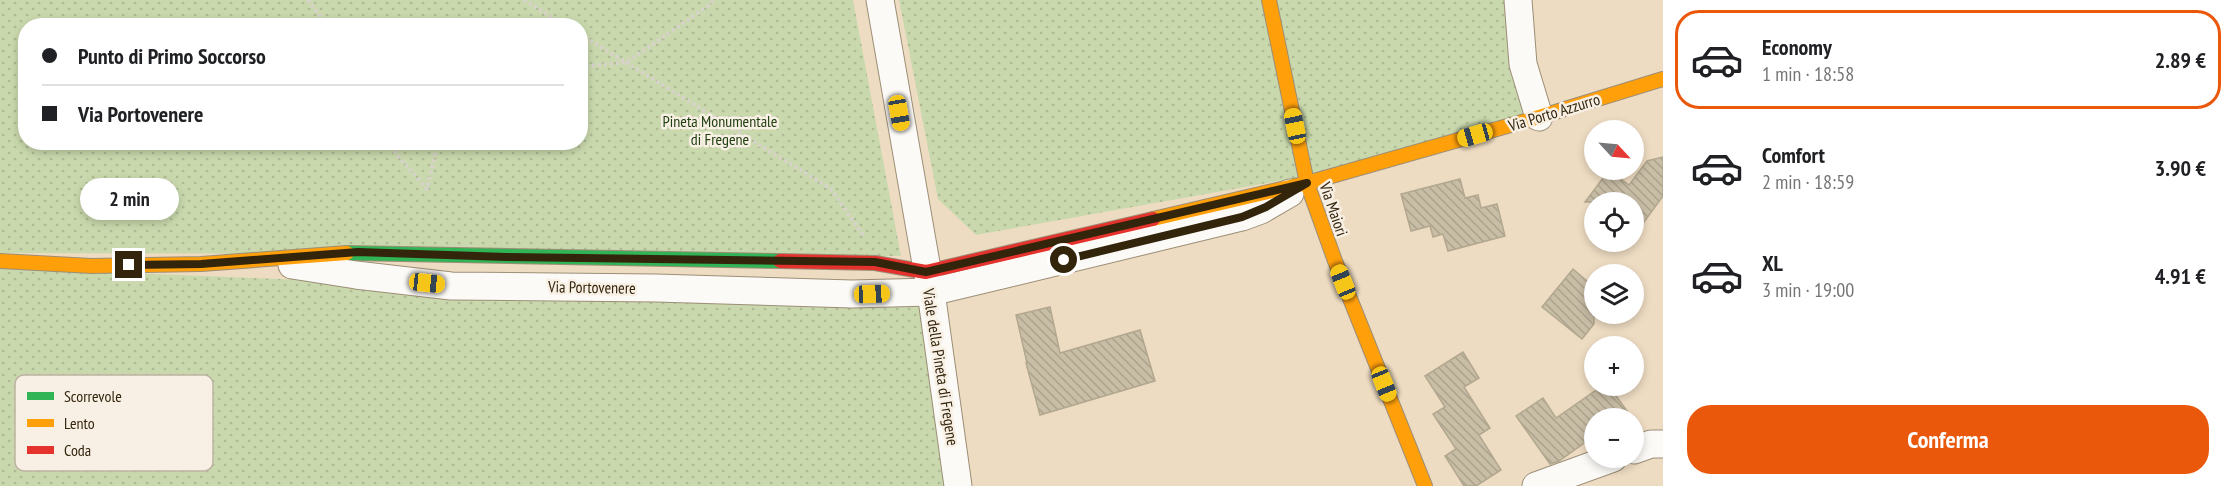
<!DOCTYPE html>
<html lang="it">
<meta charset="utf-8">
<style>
body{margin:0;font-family:"PT Sans Narrow",sans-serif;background:#f2f2f2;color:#202124;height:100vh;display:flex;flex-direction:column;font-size:22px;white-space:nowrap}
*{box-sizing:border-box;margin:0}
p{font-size:20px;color:#757577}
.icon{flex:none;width:33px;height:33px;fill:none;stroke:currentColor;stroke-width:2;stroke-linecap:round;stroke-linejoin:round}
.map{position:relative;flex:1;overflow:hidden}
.details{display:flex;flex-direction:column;background:#fff;width:570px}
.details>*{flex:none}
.top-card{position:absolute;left:18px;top:18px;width:570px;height:132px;border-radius:24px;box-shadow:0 3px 9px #0003;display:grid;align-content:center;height:132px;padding:0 24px;background:#fff}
.needle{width:39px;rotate:116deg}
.tools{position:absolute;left:1584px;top:120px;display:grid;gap:12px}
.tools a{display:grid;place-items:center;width:60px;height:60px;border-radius:50%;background:#fff;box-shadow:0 3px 9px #0003;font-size:30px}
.end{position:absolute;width:27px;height:27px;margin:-14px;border:8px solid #33240c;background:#fff;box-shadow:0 0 0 3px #fff}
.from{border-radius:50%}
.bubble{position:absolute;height:42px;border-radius:21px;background:#fff;box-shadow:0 3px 9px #0003;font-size:20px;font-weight:800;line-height:42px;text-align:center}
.car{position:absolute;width:18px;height:36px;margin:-18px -9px;border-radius:8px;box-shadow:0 0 4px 2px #0007;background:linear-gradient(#f5c518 24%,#345 0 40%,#f5c518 0 76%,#345 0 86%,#f5c518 0)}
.top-card b{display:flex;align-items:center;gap:21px;height:57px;font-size:22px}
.top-card b+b{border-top:2px solid #e0e0e0}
.top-card i{width:15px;height:15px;background:#202124}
ul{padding:10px 0 0;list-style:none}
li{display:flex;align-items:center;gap:18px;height:99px;margin:0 12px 9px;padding:0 12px;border:3px solid transparent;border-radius:24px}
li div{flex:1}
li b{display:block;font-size:22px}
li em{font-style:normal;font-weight:800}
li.on{border-color:#ea580c}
li>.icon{width:54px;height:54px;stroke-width:1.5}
.button{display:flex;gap:12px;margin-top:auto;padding:12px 24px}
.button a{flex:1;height:69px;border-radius:24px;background:#ea580c;color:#fff;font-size:24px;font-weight:800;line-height:69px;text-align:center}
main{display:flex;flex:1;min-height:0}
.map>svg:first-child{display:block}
.park{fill:url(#park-dots);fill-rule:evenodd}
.building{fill:url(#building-back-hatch);stroke:#b2a78f;stroke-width:1.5}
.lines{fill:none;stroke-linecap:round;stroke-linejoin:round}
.street-casing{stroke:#9c8e77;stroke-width:29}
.fast-casing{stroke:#9c8e77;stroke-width:16}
.slow-casing{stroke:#9c8e77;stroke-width:16}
.jam-casing{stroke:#9c8e77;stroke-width:16}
.path{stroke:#d7d2ca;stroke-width:4;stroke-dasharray:3 3;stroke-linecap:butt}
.street{stroke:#fcfaf6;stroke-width:27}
.fast{stroke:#30b455;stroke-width:14}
.slow{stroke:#ff9f0a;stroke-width:14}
.jam{stroke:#e5322d;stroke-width:14}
.route{stroke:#33240c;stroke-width:8}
.labels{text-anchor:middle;stroke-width:5;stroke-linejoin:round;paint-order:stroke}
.street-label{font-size:16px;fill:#33240c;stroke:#f8f0e5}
.park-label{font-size:16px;fill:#204010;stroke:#f8f0e5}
.key{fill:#f8f0e5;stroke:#bdb3a4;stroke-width:1.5}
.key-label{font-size:16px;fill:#33240c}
</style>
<main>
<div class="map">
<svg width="1663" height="486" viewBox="0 0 1663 486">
<defs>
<pattern id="park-dots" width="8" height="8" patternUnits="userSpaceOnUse" patternTransform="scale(1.5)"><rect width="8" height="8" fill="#cad9ad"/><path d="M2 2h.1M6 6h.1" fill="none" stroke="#aeba94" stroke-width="1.8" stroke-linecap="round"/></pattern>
<pattern id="building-back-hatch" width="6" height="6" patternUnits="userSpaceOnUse" patternTransform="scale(1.5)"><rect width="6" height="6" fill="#c8bda5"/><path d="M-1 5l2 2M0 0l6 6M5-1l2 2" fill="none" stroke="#aca28d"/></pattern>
</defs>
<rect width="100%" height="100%" fill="#eedcc2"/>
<g class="park">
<path d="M 0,0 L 853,0 L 901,256 L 0,253 ZM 26,26 L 580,26 L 580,142 L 26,142 Z"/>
<polygon points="899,0 1263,0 1301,177 976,235 938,199"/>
<polygon points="1275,0 1531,0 1539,117 1307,183"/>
<polygon points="0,268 332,281 929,295 955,486 0,486"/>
</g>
<g class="building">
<polygon points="1663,157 1663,196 1634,236 1634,202 1585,202 1609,170 1629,185 1647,161"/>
<polygon points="1460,179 1465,198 1478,195 1481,208 1497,204 1505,236 1448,251 1443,234 1433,237 1430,226 1411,231 1401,194"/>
<polygon points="1573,269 1594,287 1594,324 1582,339 1542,307"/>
<polygon points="1050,307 1060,353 1140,330 1155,381 1040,415 1026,363 1027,363 1016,315"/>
<polygon points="1463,352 1479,378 1464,387 1490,428 1479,435 1501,470 1476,486 1464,486 1445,456 1456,449 1433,414 1445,407 1425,376"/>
<polygon points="1602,386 1609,386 1632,418 1594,418 1594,436 1559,461 1550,464 1516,416 1543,398 1556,418"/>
</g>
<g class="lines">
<g class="street-casing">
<g id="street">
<polyline points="880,0 931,292 958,486"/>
<polyline points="1518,0 1523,64 1539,117"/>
<polyline points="292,265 356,275 451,286 656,288 852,294 931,292 1242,217 1261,210 1290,193"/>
<polyline points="1634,450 1651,444 1663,444"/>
<polyline points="1536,486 1613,458"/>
</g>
</g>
<g class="fast-casing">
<polyline id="fast" points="347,253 780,261"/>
</g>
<g class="slow-casing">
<g id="slow">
<polyline points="1269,0 1307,183 1335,261 1425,486"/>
<polyline points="1153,219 1307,183 1539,117 1663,79"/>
<polyline points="0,261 92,266 201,264 347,253"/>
</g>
</g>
<g class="jam-casing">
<polyline id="jam" points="780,261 875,263 926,272 1153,219"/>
</g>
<g class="path">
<polyline points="308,0 328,26"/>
<polyline points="524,0 566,26"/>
<polyline points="580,34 831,189 863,235"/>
<polyline points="580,67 627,62 711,4 713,0"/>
<polyline points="386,142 427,189 438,142"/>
</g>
<use href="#street" class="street"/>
<use href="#fast" class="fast"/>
<use href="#slow" class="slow"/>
<use href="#jam" class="jam"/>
</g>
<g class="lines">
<polyline class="route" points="129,265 201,264 358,252 506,257 875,262 926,272 1307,183 1266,207 1242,217 1064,260"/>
</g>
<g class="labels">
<g class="street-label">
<text transform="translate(1554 112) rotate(-17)" y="6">Via Porto Azzurro</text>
<text transform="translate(1334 209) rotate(71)" y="6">Via Maiori</text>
<text transform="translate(592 287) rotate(1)" y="6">Via Portovenere</text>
<text transform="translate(941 367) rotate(81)" y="6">Viale della Pineta di Fregene</text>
</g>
<g class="park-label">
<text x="720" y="127">Pineta Monumentale<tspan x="720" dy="18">di Fregene</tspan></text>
</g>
</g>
<rect x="15" y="375" width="198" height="96" rx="9" class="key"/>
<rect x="27" y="392" width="27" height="8" fill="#30b455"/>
<rect x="27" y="419" width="27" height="8" fill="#ff9f0a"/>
<rect x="27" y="446" width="27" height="8" fill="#e5322d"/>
<g class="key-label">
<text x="64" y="402">Scorrevole</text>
<text x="64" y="429">Lento</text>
<text x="64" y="456">Coda</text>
</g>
</svg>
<div class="tools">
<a><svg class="needle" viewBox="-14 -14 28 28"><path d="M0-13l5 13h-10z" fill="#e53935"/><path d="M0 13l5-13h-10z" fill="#757577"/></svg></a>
<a><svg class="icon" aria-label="locate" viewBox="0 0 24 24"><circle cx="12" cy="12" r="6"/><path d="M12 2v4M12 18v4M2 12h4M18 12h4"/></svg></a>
<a><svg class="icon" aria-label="layers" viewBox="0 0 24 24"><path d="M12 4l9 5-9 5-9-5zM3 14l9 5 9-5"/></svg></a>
<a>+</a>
<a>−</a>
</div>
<i class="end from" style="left:1064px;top:260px"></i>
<i class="end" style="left:129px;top:265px"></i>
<div class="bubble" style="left:80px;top:178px;width:99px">2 min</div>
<i class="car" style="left:899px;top:113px;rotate:170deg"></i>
<i class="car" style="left:1295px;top:126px;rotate:348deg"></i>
<i class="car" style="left:1475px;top:135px;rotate:254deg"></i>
<i class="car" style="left:1343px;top:282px;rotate:338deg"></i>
<i class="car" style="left:427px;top:283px;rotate:96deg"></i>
<i class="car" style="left:872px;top:294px;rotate:88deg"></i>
<i class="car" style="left:1384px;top:384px;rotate:158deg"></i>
<div class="top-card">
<b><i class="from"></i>Punto di Primo Soccorso</b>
<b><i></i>Via Portovenere</b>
</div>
</div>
<section class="details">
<ul>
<li class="on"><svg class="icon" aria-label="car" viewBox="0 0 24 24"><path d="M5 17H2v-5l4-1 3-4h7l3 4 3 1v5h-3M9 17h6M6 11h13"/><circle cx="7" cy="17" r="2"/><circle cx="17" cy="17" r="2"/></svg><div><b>Economy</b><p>1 min · 18:58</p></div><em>2.89 €</em></li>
<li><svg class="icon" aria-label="car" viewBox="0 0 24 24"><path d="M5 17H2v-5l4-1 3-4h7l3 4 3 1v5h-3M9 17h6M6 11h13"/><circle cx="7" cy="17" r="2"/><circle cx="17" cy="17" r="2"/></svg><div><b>Comfort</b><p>2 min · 18:59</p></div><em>3.90 €</em></li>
<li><svg class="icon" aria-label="car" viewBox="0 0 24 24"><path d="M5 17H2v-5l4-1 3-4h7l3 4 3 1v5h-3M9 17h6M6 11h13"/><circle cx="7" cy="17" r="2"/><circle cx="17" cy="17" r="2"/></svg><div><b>XL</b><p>3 min · 19:00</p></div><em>4.91 €</em></li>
</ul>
<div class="button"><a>Conferma</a></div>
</section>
</main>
